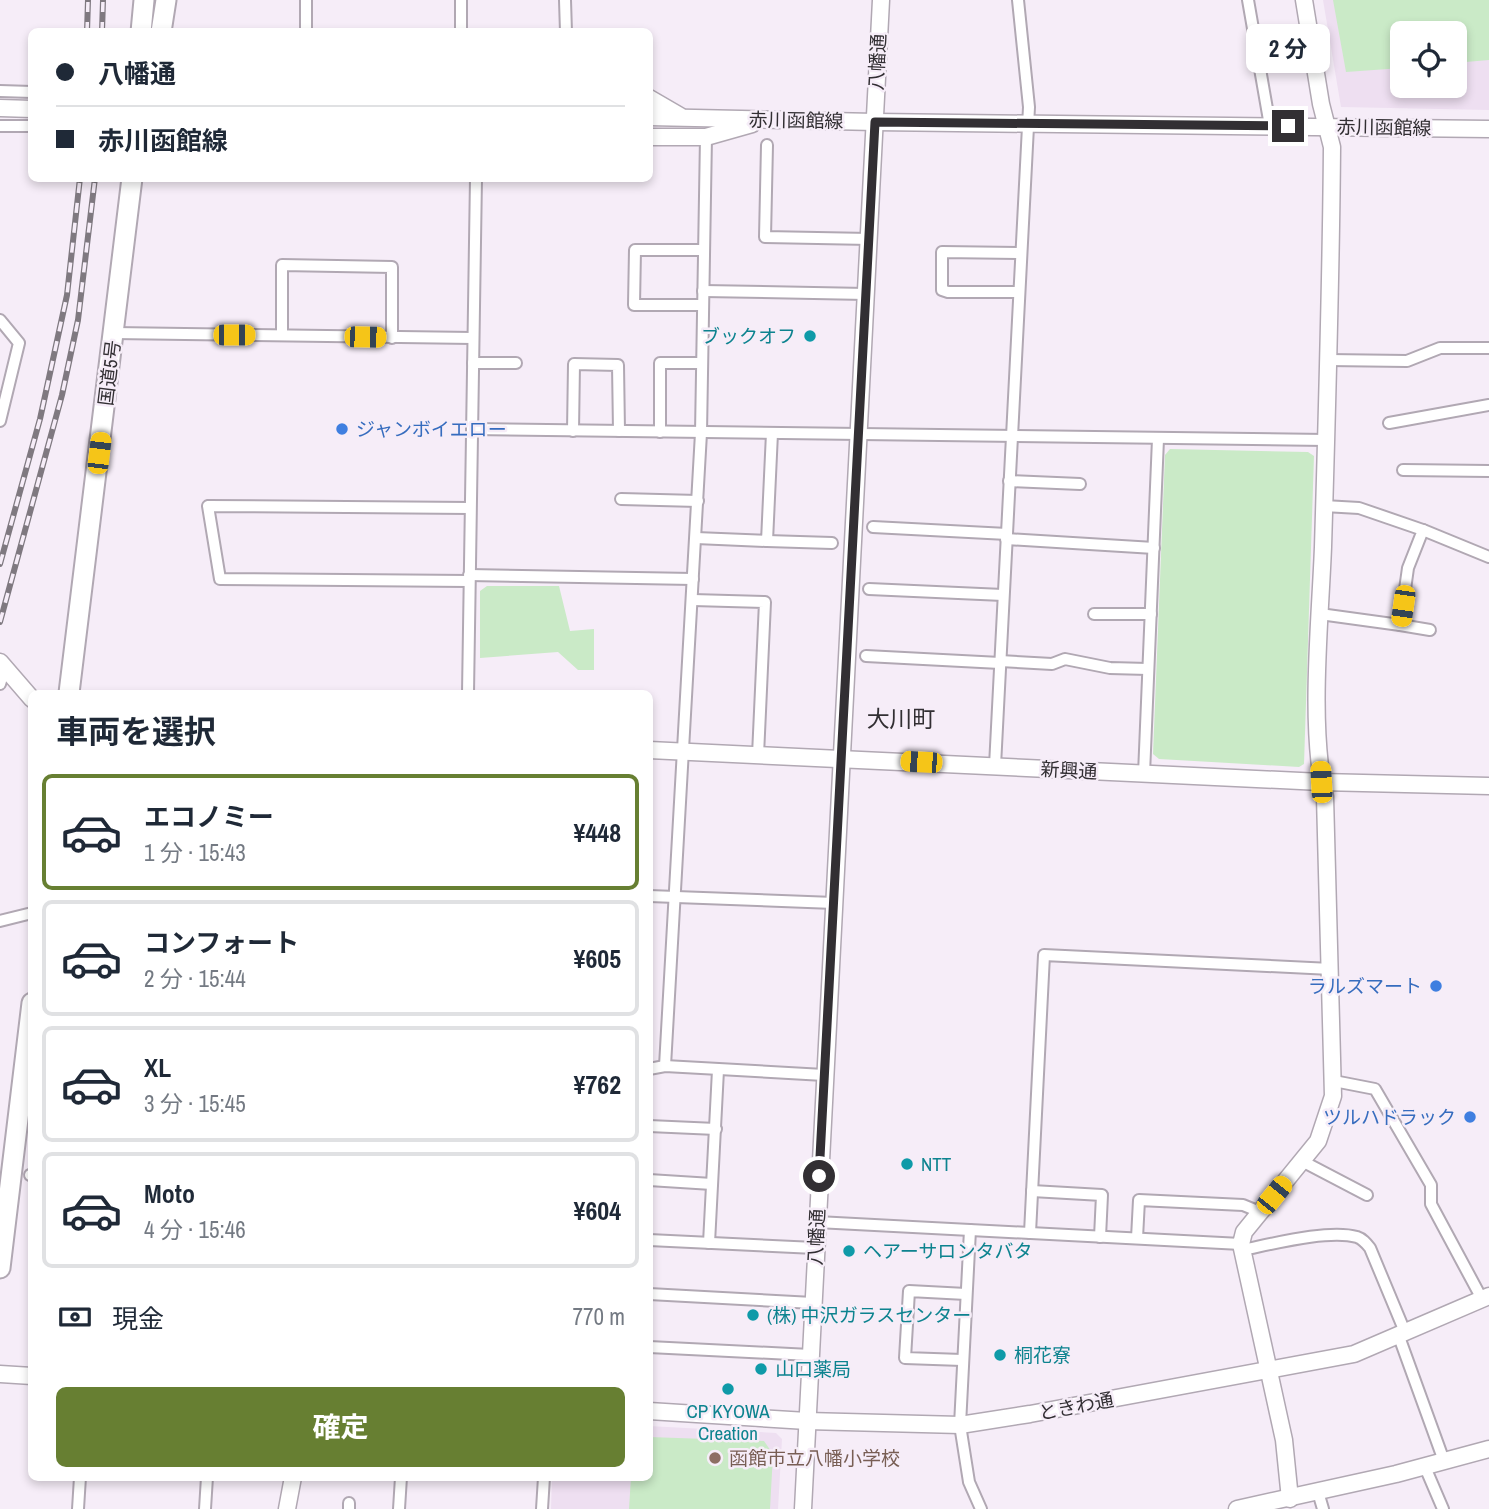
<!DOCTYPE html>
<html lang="ja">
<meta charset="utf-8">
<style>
body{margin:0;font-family:"Archivo Narrow","Noto Sans JP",sans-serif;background:#f6f6f7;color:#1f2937;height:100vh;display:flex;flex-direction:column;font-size:26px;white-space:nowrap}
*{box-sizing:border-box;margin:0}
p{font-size:23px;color:#747a83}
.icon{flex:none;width:38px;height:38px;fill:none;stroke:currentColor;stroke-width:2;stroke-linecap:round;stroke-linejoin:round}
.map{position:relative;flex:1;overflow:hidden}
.details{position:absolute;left:28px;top:690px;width:625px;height:791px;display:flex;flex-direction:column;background:#fff;border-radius:10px;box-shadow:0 4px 10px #0003}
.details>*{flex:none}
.banner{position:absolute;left:28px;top:28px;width:625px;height:154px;border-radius:10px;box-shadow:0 4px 10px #0003;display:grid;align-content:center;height:154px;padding:0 28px;background:#fff}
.tools{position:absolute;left:1390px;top:21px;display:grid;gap:14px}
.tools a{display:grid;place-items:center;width:77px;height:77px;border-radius:10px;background:#fff;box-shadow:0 4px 10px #0003;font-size:35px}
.end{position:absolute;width:32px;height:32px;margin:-16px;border:9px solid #322f33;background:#fff;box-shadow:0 0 0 4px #fff}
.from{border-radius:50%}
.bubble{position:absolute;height:49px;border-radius:10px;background:#fff;box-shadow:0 4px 10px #0003;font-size:23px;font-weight:700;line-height:49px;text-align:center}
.car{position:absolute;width:21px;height:42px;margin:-21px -10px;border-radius:9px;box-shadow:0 0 5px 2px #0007;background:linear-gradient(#f5c518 24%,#345 0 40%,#f5c518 0 76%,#345 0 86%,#f5c518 0)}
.banner b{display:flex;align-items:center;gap:24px;height:66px;font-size:26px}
.banner b+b{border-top:2px solid #e0e1e3}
.banner i{width:18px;height:18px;background:#1f2937}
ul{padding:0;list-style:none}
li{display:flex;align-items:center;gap:21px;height:116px;margin:0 14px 10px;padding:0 14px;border:4px solid #e0e1e3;border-radius:10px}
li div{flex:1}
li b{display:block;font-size:26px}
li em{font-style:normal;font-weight:700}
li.active{border-color:#677f32}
li>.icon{width:63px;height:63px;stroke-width:1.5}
h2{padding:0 28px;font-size:32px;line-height:84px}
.pay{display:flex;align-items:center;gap:18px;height:77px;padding:0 28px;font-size:26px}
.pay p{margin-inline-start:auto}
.action{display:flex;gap:14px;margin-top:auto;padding:14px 28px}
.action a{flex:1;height:80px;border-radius:10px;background:#677f32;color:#fff;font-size:28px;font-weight:700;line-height:80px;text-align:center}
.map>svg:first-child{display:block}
.built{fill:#eedff1;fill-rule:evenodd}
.green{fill:#caeac7}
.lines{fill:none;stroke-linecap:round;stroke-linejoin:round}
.street-casing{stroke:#b1a8b3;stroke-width:14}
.secondary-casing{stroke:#b1a8b3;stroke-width:19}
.highway-casing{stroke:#b1a8b3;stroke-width:23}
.street{stroke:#fff;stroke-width:10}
.secondary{stroke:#fff;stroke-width:16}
.highway{stroke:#fff;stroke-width:19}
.rail-casing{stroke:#7f7980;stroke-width:6}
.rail{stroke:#f6edf8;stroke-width:3.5;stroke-dasharray:10;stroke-linecap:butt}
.route{stroke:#322f33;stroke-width:9}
.culture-dot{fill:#0f9aa8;stroke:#f6edf8;stroke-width:2.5}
.shop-dot{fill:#3f7fe0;stroke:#f6edf8;stroke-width:2.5}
.education-dot{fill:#8d6e63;stroke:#f6edf8;stroke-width:2.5}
.labels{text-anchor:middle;stroke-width:5;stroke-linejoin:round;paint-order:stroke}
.street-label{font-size:19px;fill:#322f33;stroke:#f6edf8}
.culture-label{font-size:19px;fill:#0d838f;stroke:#f6edf8;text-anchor:start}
.shop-label{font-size:19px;fill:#366cbe;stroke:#f6edf8;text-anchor:end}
.education-label{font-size:19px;fill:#785e54;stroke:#f6edf8;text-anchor:start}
.quarter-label{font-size:23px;fill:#322f33;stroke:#f6edf8}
</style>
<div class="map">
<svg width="1489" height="1509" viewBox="0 0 1489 1509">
<rect width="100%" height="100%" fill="#f6edf8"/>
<g class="built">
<path d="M 1323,0 L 1489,0 L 1489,110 L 1341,107 ZM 1402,33 L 1454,33 L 1454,86 L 1402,86 Z"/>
<polygon points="649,1426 776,1433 782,1439 778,1509 551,1509 552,1477 649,1477"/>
</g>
<g class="green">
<polygon points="1333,0 1489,0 1489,60 1454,63 1454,33 1402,33 1402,68 1346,72"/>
<polygon points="1170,449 1308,452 1314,456 1304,764 1299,767 1159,759 1153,754 1165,455"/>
<polygon points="487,586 559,586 570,631 594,629 594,670 578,670 558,652 480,658 480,591"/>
<polygon points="649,1437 764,1441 773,1454 770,1509 629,1509 631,1477 649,1477"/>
</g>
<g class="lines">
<g class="street-casing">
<g id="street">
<polyline points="306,0 306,32"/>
<polyline points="565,0 566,32"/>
<polyline points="1248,0 1270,126"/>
<polyline points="461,32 461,0"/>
<polyline points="0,91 32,92"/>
<polyline points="0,126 32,126"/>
<polyline points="767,145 765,237 870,239"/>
<polyline points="703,291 866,294"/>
<polyline points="1018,292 948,292 942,290 942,252 1020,253"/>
<polyline points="703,305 634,305 635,250 704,250"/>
<polyline points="0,320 19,343 0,421"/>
<polyline points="114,333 473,338"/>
<polyline points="282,335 282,265 392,267 392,338"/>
<polyline points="1328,360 1407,361 1440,348 1489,348"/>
<polyline points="473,363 516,363"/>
<polyline points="1389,423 1489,405"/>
<polyline points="472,429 1326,440"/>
<polyline points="573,431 574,364 618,365 619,431"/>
<polyline points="660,432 660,363 702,363"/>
<polyline points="1403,470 1489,471"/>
<polyline points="1009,481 1080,484"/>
<polyline points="621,499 698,501"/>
<polyline points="873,527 1007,534"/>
<polyline points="1423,530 1489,557"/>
<polyline points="696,538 767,541 772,433"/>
<polyline points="1006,539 1154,548"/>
<polyline points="767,541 832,543"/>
<polyline points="469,575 693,579"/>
<polyline points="469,581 220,579 208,506 470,508"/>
<polyline points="869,589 1003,595"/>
<polyline points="693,600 765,602 758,755"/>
<polyline points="1094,614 1151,614"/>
<polyline points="1320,614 1400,625 1408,568 1423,530 1359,508 1324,506"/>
<polyline points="1400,625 1430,630"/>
<polyline points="866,656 1000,663"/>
<polyline points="1000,661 1052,664 1065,659 1110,668 1148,669"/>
<polyline points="0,684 5,668"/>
<polyline points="468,693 476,178"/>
<polyline points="995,766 1029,107 1018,0"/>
<polyline points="1144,774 1158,439"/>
<polyline points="649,896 834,903"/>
<polyline points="0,921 32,913"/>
<polyline points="665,1066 701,433 706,137"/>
<polyline points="649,1069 665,1066 824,1075"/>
<polyline points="1334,1081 1375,1089 1431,1185 1431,1204 1482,1299"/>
<polyline points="649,1126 716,1129"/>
<polyline points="1302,1161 1367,1195"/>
<polyline points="30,1175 32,1176"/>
<polyline points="649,1180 712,1184"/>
<polyline points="1032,1191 1102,1195 1100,1237"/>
<polyline points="817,1222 1241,1244"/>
<polyline points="970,1230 960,1425 969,1482 981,1509"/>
<polyline points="1030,1233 1044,955 1331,969"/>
<polyline points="1137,1238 1139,1200 1243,1205 1260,1212"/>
<polyline points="649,1240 815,1248"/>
<polyline points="709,1243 718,1070"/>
<path d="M 1242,1250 C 1272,1244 1329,1229 1357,1237 C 1363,1239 1366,1243 1370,1248 L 1405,1332"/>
<polyline points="649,1294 813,1303"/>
<polyline points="1398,1334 1444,1461"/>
<polyline points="649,1347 810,1355"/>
<polyline points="962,1360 905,1358 909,1291 966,1294"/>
<polyline points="1425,1467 1443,1509"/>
<polyline points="1318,1492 1323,1509"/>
<polyline points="78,1509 80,1477"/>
<polyline points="205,1509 207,1477"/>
<polyline points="349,1509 349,1503"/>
<polyline points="399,1509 401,1477"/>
<polyline points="542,1509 544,1477"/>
</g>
</g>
<g class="secondary-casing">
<g id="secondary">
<polyline points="649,98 680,116"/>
<polyline points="0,108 32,109"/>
<polyline points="649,117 875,122 1489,129"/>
<polyline points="649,137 706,137 752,124"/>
<polyline points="0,662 32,699"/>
<polyline points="649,750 1321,782 1489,786"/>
<polyline points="0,1374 32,1376"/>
<polyline points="649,1411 807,1421 960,1425 1030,1414 1354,1354 1489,1296"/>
<path d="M 1290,1499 L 1284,1440 L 1241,1244 L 1244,1232 L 1318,1141 L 1333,1096 L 1325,797 C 1309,723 1320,624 1323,547 C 1327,414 1331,281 1332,147 L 1321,104 L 1304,0"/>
<polyline points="287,1509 293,1477"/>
<polyline points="803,1509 881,0"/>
<polyline points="1237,1509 1396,1474 1489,1449"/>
</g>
</g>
<g class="highway-casing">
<g id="highway">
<polyline points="141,32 144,0"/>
<polyline points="161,32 166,0"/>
<polyline points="69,693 132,178"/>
<polyline points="0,1268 32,1003"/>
</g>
</g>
<use href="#street" class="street"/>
<use href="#secondary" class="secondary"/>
<use href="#highway" class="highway"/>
<g class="rail-casing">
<g id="rail">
<polyline points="87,32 88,0"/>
<polyline points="102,32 103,0"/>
<polyline points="0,564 40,419 67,295 80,178"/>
<polyline points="0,622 62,395 78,320 95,178"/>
</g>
</g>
<use href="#rail" class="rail"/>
</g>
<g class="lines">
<polyline class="route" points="819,1176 875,122 1288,126"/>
</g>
<g class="culture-dot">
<circle cx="810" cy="336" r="7"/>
<circle cx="907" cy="1164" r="7"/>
<circle cx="849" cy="1251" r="7"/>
<circle cx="753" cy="1315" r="7"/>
<circle cx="1000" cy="1355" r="7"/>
<circle cx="761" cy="1369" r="7"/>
<circle cx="728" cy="1389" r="7"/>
</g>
<g class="shop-dot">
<circle cx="342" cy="429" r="7"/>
<circle cx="1436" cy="986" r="7"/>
<circle cx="1470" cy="1117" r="7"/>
</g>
<circle class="education-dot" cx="715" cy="1458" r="7"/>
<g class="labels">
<g class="street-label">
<text transform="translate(877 62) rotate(-87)" y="7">八幡通</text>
<text transform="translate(796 120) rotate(1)" y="7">赤川函館線</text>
<text transform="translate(1384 127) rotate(1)" y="7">赤川函館線</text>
<text transform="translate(109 373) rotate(-83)" y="7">国道5号</text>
<text transform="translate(1069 770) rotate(3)" y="7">新興通</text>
<text transform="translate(816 1237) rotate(-87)" y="7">八幡通</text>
<text transform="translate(1076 1406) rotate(-11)" y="7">ときわ通</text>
</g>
<g class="culture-label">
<text x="796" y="343" text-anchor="end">ブックオフ</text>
<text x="921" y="1171">NTT</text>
<text x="863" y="1258">ヘアーサロンタバタ</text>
<text x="767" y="1322">(株) 中沢ガラスセンター</text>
<text x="1014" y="1362">桐花寮</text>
<text x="775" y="1376">山口薬局</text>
<text x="728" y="1418" text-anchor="middle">CP KYOWA<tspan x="728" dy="22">Creation</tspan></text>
</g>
<g class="shop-label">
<text x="356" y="436" text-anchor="start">ジャンボイエロー</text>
<text x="1422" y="993">ラルズマート</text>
<text x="1456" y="1124">ツルハドラック</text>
</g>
<g class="education-label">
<text x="729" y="1465">函館市立八幡小学校</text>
</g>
<g class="quarter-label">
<text x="901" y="727">大川町</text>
</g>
</g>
</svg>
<div class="tools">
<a><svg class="icon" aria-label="locate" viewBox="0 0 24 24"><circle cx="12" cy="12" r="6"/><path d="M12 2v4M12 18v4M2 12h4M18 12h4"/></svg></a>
</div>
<i class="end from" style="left:819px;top:1176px"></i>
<i class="end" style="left:1288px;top:126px"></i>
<div class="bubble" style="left:1246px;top:24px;width:84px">2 分</div>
<i class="car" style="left:234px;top:335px;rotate:90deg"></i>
<i class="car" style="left:365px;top:337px;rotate:91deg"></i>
<i class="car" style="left:99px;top:453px;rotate:7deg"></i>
<i class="car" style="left:1403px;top:606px;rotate:188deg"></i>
<i class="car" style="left:921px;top:762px;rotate:273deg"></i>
<i class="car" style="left:1321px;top:782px;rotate:357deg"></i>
<i class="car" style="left:1274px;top:1195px;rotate:39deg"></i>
<div class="banner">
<b><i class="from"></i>八幡通</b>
<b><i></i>赤川函館線</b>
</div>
<section class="details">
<h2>車両を選択</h2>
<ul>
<li class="active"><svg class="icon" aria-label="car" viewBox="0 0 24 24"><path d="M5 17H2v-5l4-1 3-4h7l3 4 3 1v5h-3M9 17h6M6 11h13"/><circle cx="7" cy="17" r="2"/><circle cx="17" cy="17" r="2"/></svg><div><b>エコノミー</b><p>1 分 · 15:43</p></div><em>¥448</em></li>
<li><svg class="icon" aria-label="car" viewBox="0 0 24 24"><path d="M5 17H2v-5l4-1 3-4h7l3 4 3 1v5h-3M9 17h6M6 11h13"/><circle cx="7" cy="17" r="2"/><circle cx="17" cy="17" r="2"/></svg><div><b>コンフォート</b><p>2 分 · 15:44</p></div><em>¥605</em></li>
<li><svg class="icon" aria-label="car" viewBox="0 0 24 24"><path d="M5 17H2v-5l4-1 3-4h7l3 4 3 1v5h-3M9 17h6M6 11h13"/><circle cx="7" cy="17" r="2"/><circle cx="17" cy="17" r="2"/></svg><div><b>XL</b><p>3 分 · 15:45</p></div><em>¥762</em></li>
<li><svg class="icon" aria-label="car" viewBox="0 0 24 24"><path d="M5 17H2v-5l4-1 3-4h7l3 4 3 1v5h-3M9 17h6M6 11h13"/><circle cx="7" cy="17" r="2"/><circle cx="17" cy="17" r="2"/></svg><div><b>Moto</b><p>4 分 · 15:46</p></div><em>¥604</em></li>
</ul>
<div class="pay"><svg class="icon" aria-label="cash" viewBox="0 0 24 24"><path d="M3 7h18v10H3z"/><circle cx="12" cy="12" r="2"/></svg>現金<p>770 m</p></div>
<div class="action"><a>確定</a></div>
</section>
</div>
